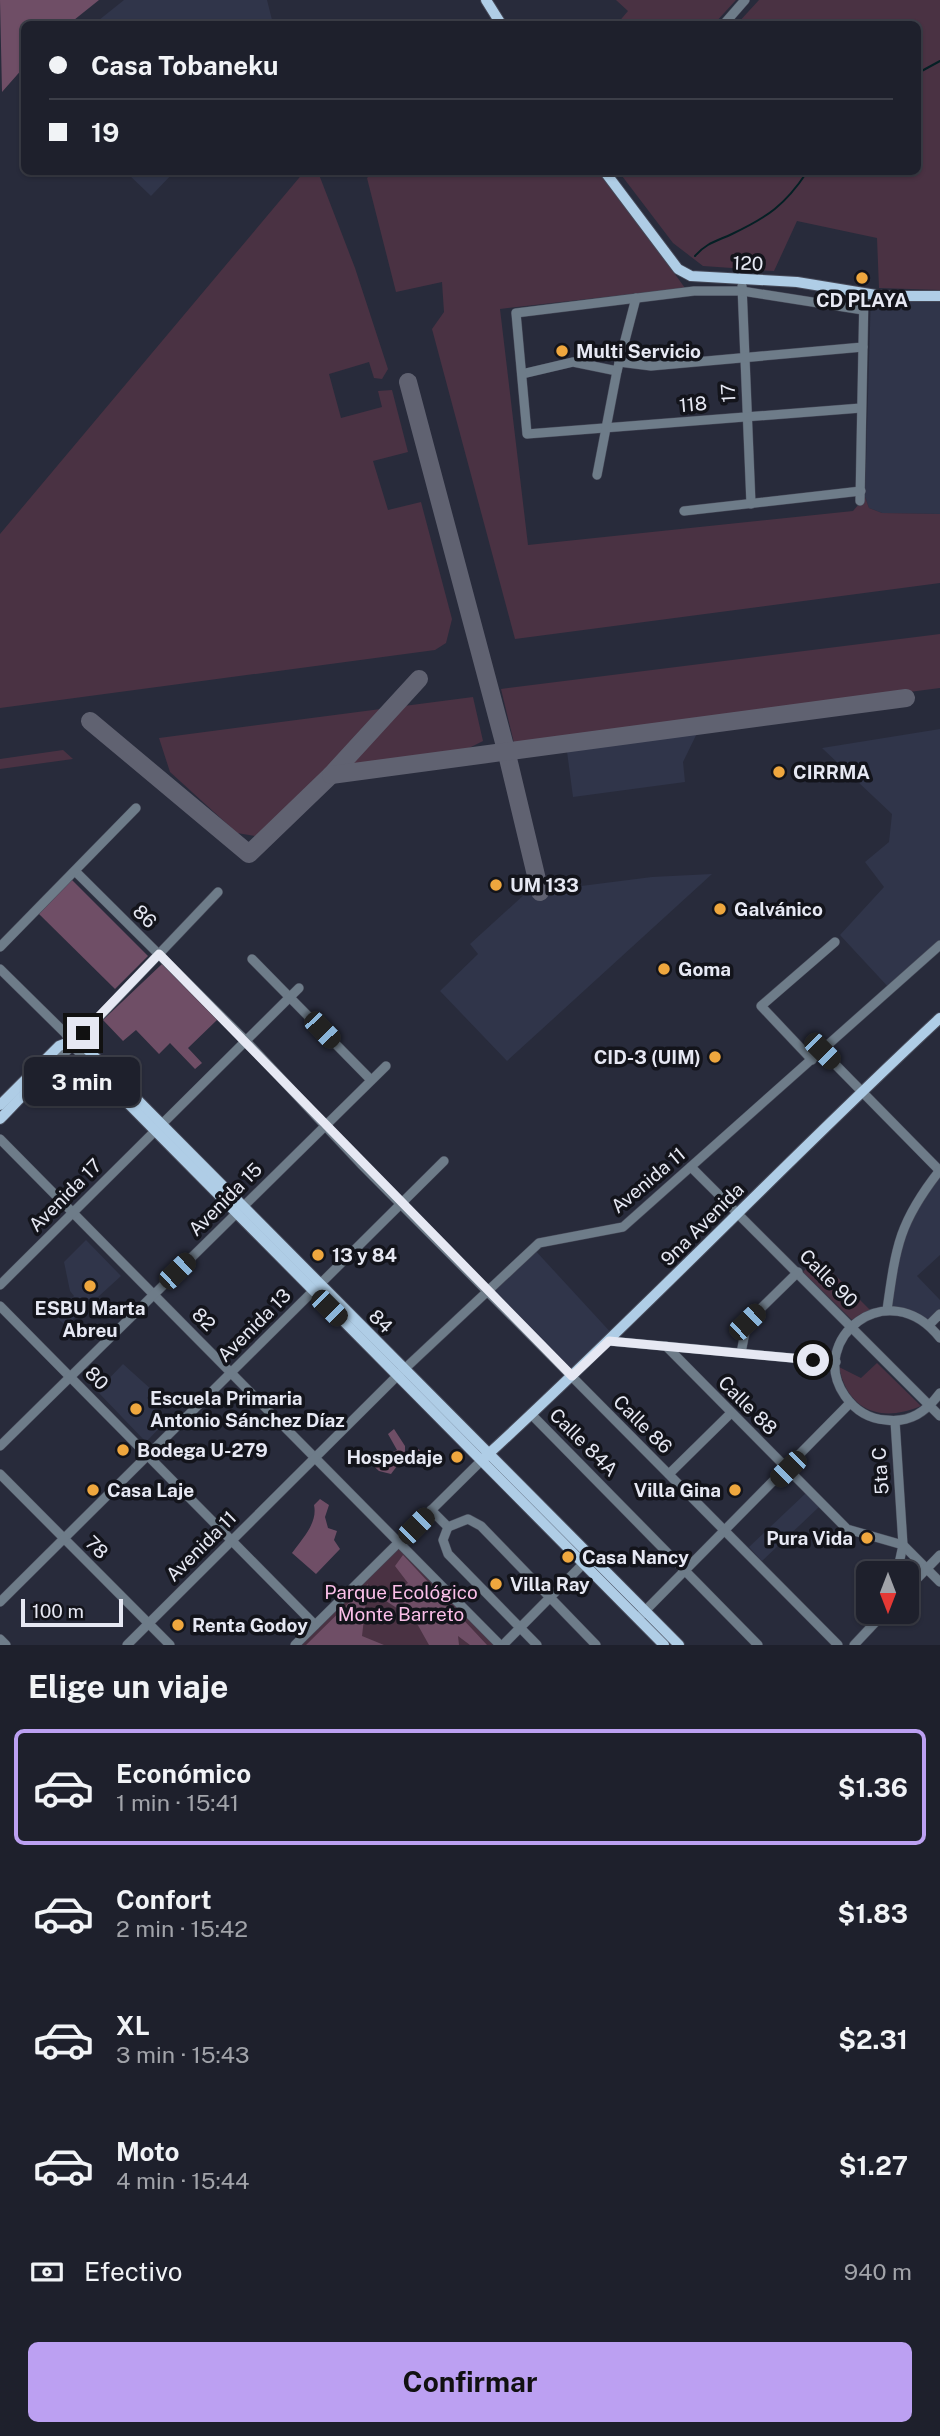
<!DOCTYPE html>
<html lang="es">
<meta charset="utf-8">
<style>
body{margin:0;font-family:"Public Sans",sans-serif;background:#2b2d38;color:#f1f3f6;height:100vh;display:flex;flex-direction:column;font-size:26px;white-space:nowrap}
*{box-sizing:border-box;margin:0}
p{font-size:23px;color:#a1a3a9}
.icon{flex:none;width:38px;height:38px;fill:none;stroke:currentColor;stroke-width:2;stroke-linecap:round;stroke-linejoin:round}
.map{position:relative;height:1645px;overflow:hidden}
.side{display:flex;flex-direction:column;background:#1e202c;flex:1}
.side>*{flex:none}
.guide{position:absolute;left:21px;top:21px;width:900px;height:154px;border-radius:10px;box-shadow:0 2px 5px #0004,0 0 0 2px #3c3e48;display:grid;align-content:center;height:154px;padding:0 28px;background:#1e202c}
.needle{width:46px;rotate:180deg}
.controls{position:absolute;left:856px;top:1561px;display:grid;gap:14px}
.controls a{display:grid;place-items:center;width:63px;height:63px;border-radius:10px;background:#1e202c;box-shadow:0 2px 5px #0004,0 0 0 2px #3c3e48;font-size:35px}
.scale{position:absolute;left:21px;bottom:18px;width:102px;box-sizing:border-box;padding-left:7px;border:4px solid #e6e8f3;border-top:0;font-size:19px;line-height:24px;white-space:nowrap;color:#e6e8f3;-webkit-text-stroke:5px #13141b;paint-order:stroke}
.end{position:absolute;width:32px;height:32px;margin:-16px;border:9px solid #e6e8f3;background:#111;box-shadow:0 0 0 4px #111}
.from{border-radius:50%}
.bubble{position:absolute;height:49px;border-radius:10px;background:#1e202c;box-shadow:0 2px 5px #0004,0 0 0 2px #3c3e48;font-size:23px;font-weight:700;line-height:49px;text-align:center}
.car{position:absolute;width:21px;height:42px;margin:-21px -10px;border-radius:9px;box-shadow:0 0 5px 2px #0007;background:linear-gradient(#222 24%,#8ab4d8 0 40%,#222 0 76%,#8ab4d8 0 86%,#222 0)}
.guide b{display:flex;align-items:center;gap:24px;height:66px;font-size:26px}
.guide b+b{border-top:2px solid #3c3e48}
.guide i{width:18px;height:18px;background:#f1f3f6}
ul{padding:0;list-style:none}
li{display:flex;align-items:center;gap:21px;height:116px;margin:0 14px 10px;padding:0 14px;border:4px solid transparent;border-radius:10px}
li div{flex:1}
li b{display:block;font-size:26px}
li em{font-style:normal;font-weight:700}
li.on{border-color:#bca0f2}
li>.icon{width:63px;height:63px;stroke-width:1.5}
h2{padding:0 28px;font-size:32px;line-height:84px}
.pay{display:flex;align-items:center;gap:18px;height:77px;padding:0 28px;font-size:26px}
.pay p{margin-inline-start:auto}
.cta{display:flex;gap:14px;margin-top:auto;padding:14px 28px}
.cta a{flex:1;height:80px;border-radius:10px;background:#bca0f2;color:#111;font-size:28px;font-weight:700;line-height:80px;text-align:center}
.map>svg:first-child{display:block}
.built{fill:#30354a}
.green{fill:#4a3243}
.forest{fill:#6f4e66}
.lines{fill:none;stroke-linecap:round;stroke-linejoin:round}
.stream{stroke:#052025;stroke-width:2}
.taxiway{stroke:#606271;stroke-width:18}
.minor-casing{stroke:#464958;stroke-width:10}
.major-casing{stroke:#464958;stroke-width:12}
.minor{stroke:#6e7c89;stroke-width:9}
.major{stroke:#afcde6;stroke-width:10}
.route{stroke:#e6e8f3;stroke-width:9}
.poi-dot{fill:#efa73e;stroke:#13141b;stroke-width:2.5}
.labels{text-anchor:middle;stroke-width:7;stroke-linejoin:round;paint-order:stroke}
.street-label{font-size:19px;fill:#e6e8f3;stroke:#13141b}
.poi-label{font-size:19px;font-weight:bold;fill:#e6e8f3;stroke:#13141b;text-anchor:start}
.park-label{font-size:19px;fill:#fbbfe9;stroke:#13141b}
</style>
<div class="map">
<svg width="940" height="1645" viewBox="0 0 940 1645">
<rect width="100%" height="100%" fill="#282b3b"/>
<g class="built">
<polygon points="124,0 267,0 273,24 94,24"/>
<polygon points="126,172 174,172 151,196"/>
<polygon points="871,294 940,296 940,514 882,513 869,508 865,497"/>
<polygon points="701,725 683,762 685,782 573,797 566,744"/>
<polygon points="940,729 940,945 891,990 840,935 884,887 865,862 889,842 892,814 822,748"/>
<polygon points="712,874 507,1061 440,991 478,954 470,944 526,893 652,877"/>
<polygon points="940,1170 940,1255 917,1276 940,1300 940,1314 929,1325 887,1310 896,1244"/>
<polygon points="86,1240 121,1276 66,1326 55,1316 74,1296 70,1291 64,1262"/>
<polygon points="533,1248 614,1336 572,1376 487,1290"/>
<polygon points="123,1364 153,1391 147,1398 168,1419 146,1442 97,1391"/>
<polygon points="806,1493 819,1507 762,1561 749,1547"/>
</g>
<g class="green">
<polygon points="616,0 736,0 714,24 617,24 628,11"/>
<polygon points="759,0 940,0 940,290 879,288 877,238 797,221 774,271 703,266 673,243 619,172 917,172 917,24 737,24"/>
<polygon points="304,172 318,172 355,268 388,369 382,379 374,378 369,362 329,374 341,418 382,407 378,391 392,390 408,452 373,461 388,510 421,502 452,619 446,643 435,650 0,708 0,534"/>
<polygon points="373,172 601,172 685,288 500,309 528,545 853,511 865,497 869,508 882,513 940,514 940,583 515,639 432,329 444,312 442,282 396,292 367,178"/>
<polygon points="940,634 940,688 514,743 501,689"/>
<polygon points="473,697 483,741 463,751 321,774 264,832 255,836 237,833 170,772 159,738"/>
<polygon points="63,750 73,759 0,769 0,759"/>
<polygon points="817,1257 871,1311 852,1320 803,1272"/>
<path d="M 877,1363 L 921,1406 C 881,1423 848,1411 839,1367 L 861,1378 Z"/>
<polygon points="401,1541 500,1645 295,1645"/>
</g>
<g class="forest">
<polygon points="0,0 99,0 69,24 24,24 24,67 2,92"/>
<polygon points="72,880 148,956 115,989 38,913"/>
<polygon points="162,964 217,1020 188,1048 202,1063 195,1069 170,1043 159,1054 136,1030 123,1041 103,1020"/>
<polygon points="394,1429 405,1446 405,1453 418,1449 438,1462 428,1469 417,1459 407,1464 397,1458 392,1464 397,1466 391,1474 379,1471 366,1459 369,1456 377,1464 382,1463 386,1456 382,1450 391,1453 397,1450 388,1434"/>
<path d="M 320,1499 L 329,1505 L 325,1517 L 328,1528 L 337,1531 L 334,1540 L 340,1549 L 316,1574 L 292,1553 C 302,1539 318,1523 314,1505 Z"/>
<polygon points="403,1555 487,1645 470,1645 458,1636 459,1645 429,1645 415,1620 383,1599 408,1583 395,1566"/>
<polygon points="368,1584 362,1636 384,1645 306,1645"/>
</g>
<g class="lines">
<g class="stream">
<polyline points="918,73 940,61"/>
<path d="M 695,256 C 706,243 717,241 732,234 C 768,217 785,205 807,172"/>
</g>
<g class="taxiway">
<polyline points="408,382 506,750 540,892"/>
<polyline points="90,721 249,854 331,775 419,679"/>
<polyline points="331,775 906,698"/>
</g>
<g class="minor-casing">
<g id="minor">
<polyline points="724,24 745,0"/>
<polyline points="742,286 751,504"/>
<polyline points="619,362 651,366 863,347"/>
<polyline points="522,374 573,362 617,371"/>
<polyline points="861,408 527,434 516,313 694,291 742,291 863,310"/>
<polyline points="597,475 617,371 636,298"/>
<polyline points="860,501 864,293"/>
<polyline points="684,511 861,491"/>
<polyline points="75,871 245,1040 361,1164 838,1645"/>
<polyline points="0,947 136,808"/>
<polyline points="252,959 371,1080"/>
<polyline points="0,969 65,1033 73,1046 103,1078"/>
<polyline points="822,1051 940,1171"/>
<polyline points="812,1060 761,1006 835,942"/>
<polyline points="43,1076 218,892"/>
<polyline points="0,1139 500,1645"/>
<polyline points="691,1167 940,1416"/>
<polyline points="0,1285 299,988"/>
<polyline points="0,1306 315,1625"/>
<path d="M 887,1310 C 896,1246 899,1222 940,1170"/>
<polyline points="929,1325 940,1314"/>
<path d="M 940,1338 C 888,1272 806,1340 845,1396 C 855,1410 869,1419 886,1420 C 910,1423 926,1412 940,1393"/>
<polyline points="609,1341 836,1362"/>
<polyline points="666,1346 847,1529 903,1545 940,1582"/>
<polyline points="741,1353 747,1322 798,1272"/>
<polyline points="531,1414 758,1645"/>
<polyline points="895,1421 903,1545 897,1573"/>
<polyline points="0,1446 386,1066"/>
<polyline points="0,1474 170,1645"/>
<polyline points="669,1474 731,1413"/>
<polyline points="431,1510 448,1527"/>
<polyline points="448,1527 468,1519 481,1526 596,1645"/>
<polyline points="448,1527 443,1540 448,1554 537,1645"/>
<polyline points="906,1590 940,1555"/>
<polyline points="0,1602 444,1161"/>
<polyline points="641,1615 850,1403"/>
<polyline points="0,1639 6,1645"/>
<polyline points="127,1645 397,1376 539,1243 623,1227 940,945"/>
<polyline points="295,1645 481,1461"/>
<polyline points="503,1645 583,1564"/>
<polyline points="854,1645 885,1612"/>
</g>
</g>
<g class="major-casing">
<g id="major">
<polyline points="486,0 501,24"/>
<polyline points="605,172 678,269 691,276 797,282 882,296 940,296"/>
<polyline points="0,1105 59,1046 77,1039 679,1645"/>
<path d="M 0,1119 C 33,1086 56,1050 107,1082 L 664,1645"/>
<path d="M 483,1459 C 639,1316 785,1162 940,1018"/>
</g>
</g>
<use href="#minor" class="minor"/>
<use href="#major" class="major"/>
</g>
<g class="lines">
<polyline class="route" points="83,1033 159,954 572,1376 609,1341 813,1360"/>
</g>
<g class="poi-dot">
<circle cx="862" cy="278" r="7"/>
<circle cx="562" cy="351" r="7"/>
<circle cx="779" cy="772" r="7"/>
<circle cx="496" cy="885" r="7"/>
<circle cx="720" cy="909" r="7"/>
<circle cx="664" cy="969" r="7"/>
<circle cx="715" cy="1057" r="7"/>
<circle cx="318" cy="1255" r="7"/>
<circle cx="90" cy="1286" r="7"/>
<circle cx="136" cy="1409" r="7"/>
<circle cx="123" cy="1450" r="7"/>
<circle cx="457" cy="1457" r="7"/>
<circle cx="93" cy="1490" r="7"/>
<circle cx="735" cy="1490" r="7"/>
<circle cx="867" cy="1538" r="7"/>
<circle cx="568" cy="1557" r="7"/>
<circle cx="496" cy="1584" r="7"/>
<circle cx="178" cy="1625" r="7"/>
</g>
<g class="labels">
<g class="street-label">
<text transform="translate(748 263) rotate(2)" y="7">120</text>
<text transform="translate(728 393) rotate(-93)" y="7">17</text>
<text transform="translate(693 404) rotate(-5)" y="7">118</text>
<text transform="translate(145 916) rotate(44)" y="7">86</text>
<text transform="translate(648 1180) rotate(-40)" y="7">Avenida 11</text>
<text transform="translate(65 1195) rotate(-45)" y="7">Avenida 17</text>
<text transform="translate(225 1199) rotate(-45)" y="7">Avenida 15</text>
<text transform="translate(702 1224) rotate(-45)" y="7">9na Avenida</text>
<text transform="translate(829 1278) rotate(45)" y="7">Calle 90</text>
<text transform="translate(204 1319) rotate(44)" y="7">82</text>
<text transform="translate(381 1321) rotate(45)" y="7">84</text>
<text transform="translate(254 1325) rotate(-45)" y="7">Avenida 13</text>
<text transform="translate(97 1378) rotate(46)" y="7">80</text>
<text transform="translate(748 1405) rotate(45)" y="7">Calle 88</text>
<text transform="translate(643 1424) rotate(45)" y="7">Calle 86</text>
<text transform="translate(584 1442) rotate(45)" y="7">Calle 84A</text>
<text transform="translate(880 1471) rotate(-94)" y="7">5ta C</text>
<text transform="translate(201 1546) rotate(-45)" y="7">Avenida 11</text>
<text transform="translate(97 1547) rotate(45)" y="7">78</text>
</g>
<g class="poi-label">
<text x="862" y="307" text-anchor="middle">CD PLAYA</text>
<text x="576" y="358">Multi Servicio</text>
<text x="793" y="779">CIRRMA</text>
<text x="510" y="892">UM 133</text>
<text x="734" y="916">Galvánico</text>
<text x="678" y="976">Goma</text>
<text x="701" y="1064" text-anchor="end">CID-3 (UIM)</text>
<text x="332" y="1262">13 y 84</text>
<text x="90" y="1315" text-anchor="middle">ESBU Marta<tspan x="90" dy="22">Abreu</tspan></text>
<text x="150" y="1405">Escuela Primaria<tspan x="150" dy="22">Antonio Sánchez Díaz</tspan></text>
<text x="137" y="1457">Bodega U-279</text>
<text x="443" y="1464" text-anchor="end">Hospedaje</text>
<text x="107" y="1497">Casa Laje</text>
<text x="721" y="1497" text-anchor="end">Villa Gina</text>
<text x="853" y="1545" text-anchor="end">Pura Vida</text>
<text x="582" y="1564">Casa Nancy</text>
<text x="510" y="1591">Villa Ray</text>
<text x="192" y="1632">Renta Godoy</text>
</g>
<g class="park-label">
<text x="401" y="1599">Parque Ecológico<tspan x="401" dy="22">Monte Barreto</tspan></text>
</g>
</g>
</svg>
<div class="controls">
<a><svg class="needle" viewBox="-14 -14 28 28"><path d="M0-13l5 13h-10z" fill="#e53935"/><path d="M0 13l5-13h-10z" fill="#a1a3a9"/></svg></a>
</div>
<div class="scale">100 m</div>
<i class="end from" style="left:813px;top:1360px"></i>
<i class="end" style="left:83px;top:1033px"></i>
<div class="bubble" style="left:24px;top:1057px;width:116px">3 min</div>
<i class="car" style="left:322px;top:1030px;rotate:136deg"></i>
<i class="car" style="left:822px;top:1051px;rotate:135deg"></i>
<i class="car" style="left:177px;top:1271px;rotate:46deg"></i>
<i class="car" style="left:329px;top:1308px;rotate:135deg"></i>
<i class="car" style="left:747px;top:1322px;rotate:46deg"></i>
<i class="car" style="left:788px;top:1469px;rotate:225deg"></i>
<i class="car" style="left:416px;top:1526px;rotate:45deg"></i>
<div class="guide">
<b><i class="from"></i>Casa Tobaneku</b>
<b><i></i>19</b>
</div>
</div>
<section class="side">
<h2>Elige un viaje</h2>
<ul>
<li class="on"><svg class="icon" aria-label="car" viewBox="0 0 24 24"><path d="M5 17H2v-5l4-1 3-4h7l3 4 3 1v5h-3M9 17h6M6 11h13"/><circle cx="7" cy="17" r="2"/><circle cx="17" cy="17" r="2"/></svg><div><b>Económico</b><p>1 min · 15:41</p></div><em>$1.36</em></li>
<li><svg class="icon" aria-label="car" viewBox="0 0 24 24"><path d="M5 17H2v-5l4-1 3-4h7l3 4 3 1v5h-3M9 17h6M6 11h13"/><circle cx="7" cy="17" r="2"/><circle cx="17" cy="17" r="2"/></svg><div><b>Confort</b><p>2 min · 15:42</p></div><em>$1.83</em></li>
<li><svg class="icon" aria-label="car" viewBox="0 0 24 24"><path d="M5 17H2v-5l4-1 3-4h7l3 4 3 1v5h-3M9 17h6M6 11h13"/><circle cx="7" cy="17" r="2"/><circle cx="17" cy="17" r="2"/></svg><div><b>XL</b><p>3 min · 15:43</p></div><em>$2.31</em></li>
<li><svg class="icon" aria-label="car" viewBox="0 0 24 24"><path d="M5 17H2v-5l4-1 3-4h7l3 4 3 1v5h-3M9 17h6M6 11h13"/><circle cx="7" cy="17" r="2"/><circle cx="17" cy="17" r="2"/></svg><div><b>Moto</b><p>4 min · 15:44</p></div><em>$1.27</em></li>
</ul>
<div class="pay"><svg class="icon" aria-label="cash" viewBox="0 0 24 24"><path d="M3 7h18v10H3z"/><circle cx="12" cy="12" r="2"/></svg>Efectivo<p>940 m</p></div>
<div class="cta"><a>Confirmar</a></div>
</section>
